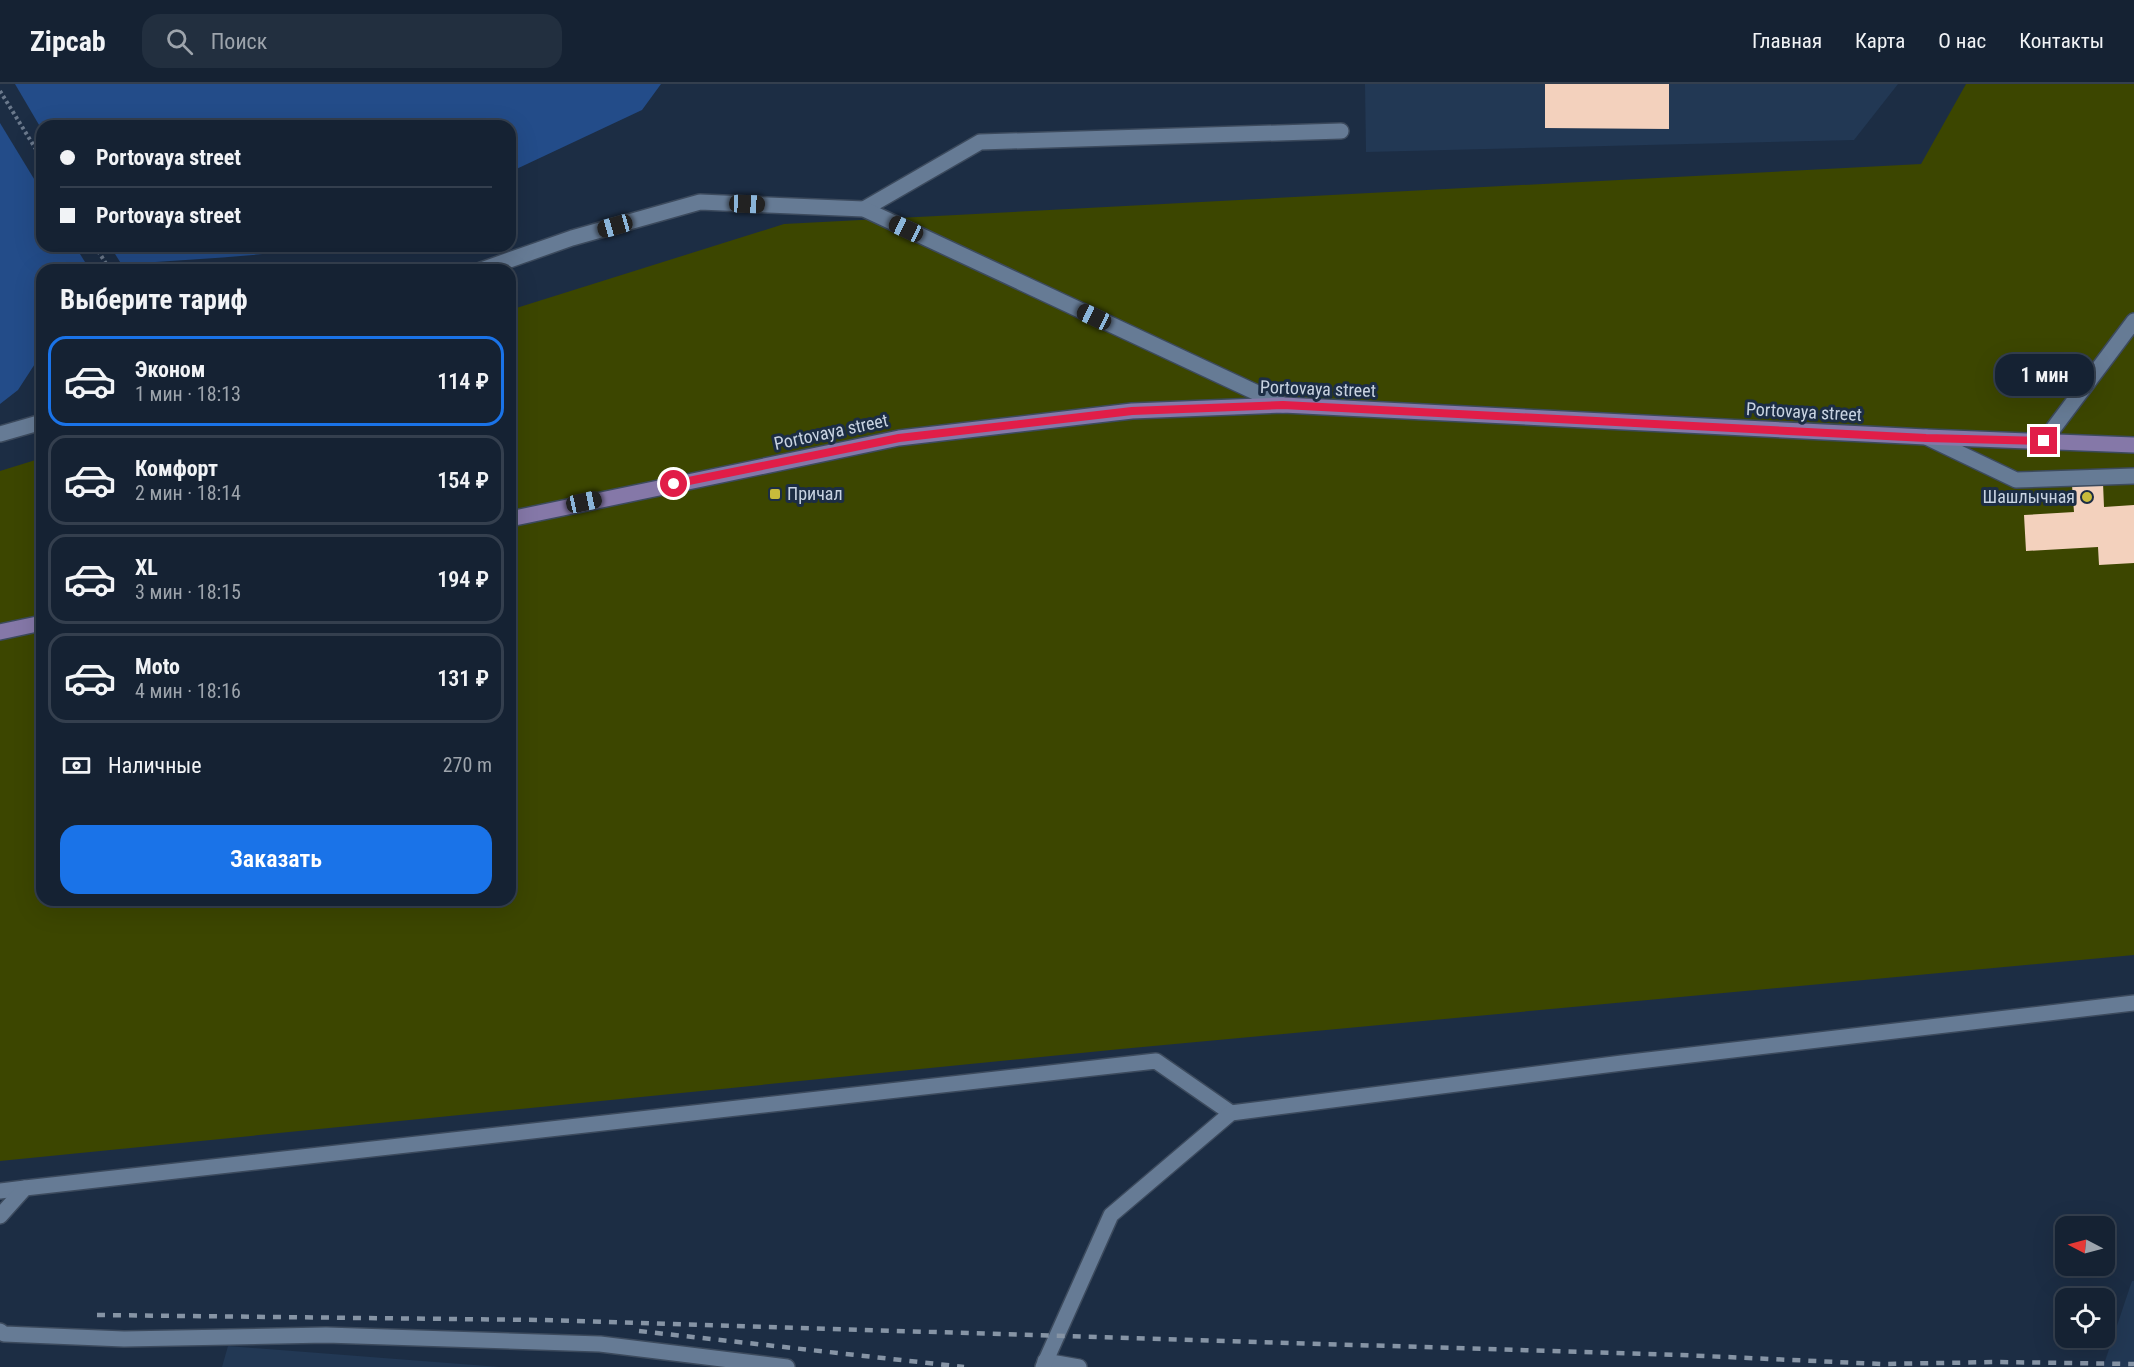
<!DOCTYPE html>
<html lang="ru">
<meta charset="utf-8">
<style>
body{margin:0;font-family:"Roboto Condensed",sans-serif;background:#222f3f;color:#f1f3f6;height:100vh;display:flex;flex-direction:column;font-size:22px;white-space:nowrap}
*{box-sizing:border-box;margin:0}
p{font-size:20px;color:#9da4ac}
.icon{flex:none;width:33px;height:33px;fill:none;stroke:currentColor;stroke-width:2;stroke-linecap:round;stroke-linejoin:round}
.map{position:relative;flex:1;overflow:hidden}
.drawer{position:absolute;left:36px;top:180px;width:480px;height:642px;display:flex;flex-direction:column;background:#152233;border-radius:18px;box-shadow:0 6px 24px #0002,0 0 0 2px #343f4e}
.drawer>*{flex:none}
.top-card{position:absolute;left:36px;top:36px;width:480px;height:132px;border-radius:18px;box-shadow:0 6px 24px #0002,0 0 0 2px #343f4e;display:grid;align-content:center;height:132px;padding:0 24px;background:#152233}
.needle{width:39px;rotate:276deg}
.tools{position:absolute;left:2055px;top:1132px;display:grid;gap:12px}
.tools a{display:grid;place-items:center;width:60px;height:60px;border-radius:12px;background:#152233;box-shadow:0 6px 24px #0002,0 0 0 2px #343f4e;font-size:30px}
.end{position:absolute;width:27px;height:27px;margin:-14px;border:8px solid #e11d48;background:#fff;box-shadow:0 0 0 3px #fff}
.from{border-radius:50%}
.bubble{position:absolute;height:42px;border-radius:18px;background:#152233;box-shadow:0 6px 24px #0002,0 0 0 2px #343f4e;font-size:20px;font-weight:600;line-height:42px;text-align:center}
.car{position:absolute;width:18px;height:36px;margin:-18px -9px;border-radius:8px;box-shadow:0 0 4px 2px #0007;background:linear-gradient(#222 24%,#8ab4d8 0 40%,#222 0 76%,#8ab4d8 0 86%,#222 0)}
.top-card b{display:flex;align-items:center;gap:21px;height:57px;font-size:22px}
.top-card b+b{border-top:2px solid #343f4e}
.top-card i{width:15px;height:15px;background:#f1f3f6}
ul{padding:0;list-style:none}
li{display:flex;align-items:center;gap:18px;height:90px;margin:0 12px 9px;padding:0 12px;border:3px solid #343f4e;border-radius:18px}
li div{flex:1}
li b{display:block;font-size:22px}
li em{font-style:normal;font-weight:600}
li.selected{border-color:#1a73e8}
li>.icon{width:54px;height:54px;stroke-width:1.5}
h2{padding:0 24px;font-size:27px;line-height:72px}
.pay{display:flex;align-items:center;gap:15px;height:66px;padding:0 24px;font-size:22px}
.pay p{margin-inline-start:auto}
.button{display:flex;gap:12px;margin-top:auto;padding:12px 24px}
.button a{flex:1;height:69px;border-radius:18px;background:#1a73e8;color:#fff;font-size:24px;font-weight:600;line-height:69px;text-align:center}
header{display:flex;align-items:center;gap:36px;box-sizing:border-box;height:84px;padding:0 30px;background:#152233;border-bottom:2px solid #343f4e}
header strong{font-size:28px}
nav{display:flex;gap:33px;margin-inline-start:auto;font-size:21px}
.search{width:420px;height:54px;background:#222f3f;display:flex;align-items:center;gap:15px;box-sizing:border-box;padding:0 21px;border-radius:18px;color:#9da4ac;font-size:22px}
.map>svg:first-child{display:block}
.built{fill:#223854}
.green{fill:#3c4600}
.water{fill:#234c89}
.pier{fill:#1c2d44}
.building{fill:#f3d1bd}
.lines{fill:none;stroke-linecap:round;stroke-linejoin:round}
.lane-casing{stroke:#3c4a5d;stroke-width:18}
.street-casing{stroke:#3c4a5d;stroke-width:18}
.secondary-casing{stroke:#3c4a5d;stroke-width:18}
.path{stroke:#6b798c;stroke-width:4;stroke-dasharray:3 3;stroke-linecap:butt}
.lane{stroke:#667b95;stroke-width:15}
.street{stroke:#667b95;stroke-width:15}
.secondary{stroke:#8578a8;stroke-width:15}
.rail{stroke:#8694a5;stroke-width:4.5;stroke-dasharray:8 8;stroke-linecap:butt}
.route{stroke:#e11d48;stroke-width:8}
.poi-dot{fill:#c8bb3b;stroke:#1c2d44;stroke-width:2}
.labels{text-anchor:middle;stroke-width:6;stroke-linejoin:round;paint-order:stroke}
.street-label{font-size:18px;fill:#c8d3e1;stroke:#1c2d44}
.poi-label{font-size:18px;fill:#c8d3e1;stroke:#1c2d44;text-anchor:start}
</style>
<header>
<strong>Zipcab</strong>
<div class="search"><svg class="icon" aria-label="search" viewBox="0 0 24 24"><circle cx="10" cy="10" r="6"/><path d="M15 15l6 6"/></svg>Поиск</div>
<nav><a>Главная</a><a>Карта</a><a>О нас</a><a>Контакты</a></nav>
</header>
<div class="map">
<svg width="2134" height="1283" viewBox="0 0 2134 1283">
<rect width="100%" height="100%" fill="#1c2d44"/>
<g class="built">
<polygon points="1365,0 1898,0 1854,56 1366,68"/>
<polygon points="2132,1197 2134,1197 2134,1283 2103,1283"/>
<polygon points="228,1262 500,1283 222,1283"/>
</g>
<polygon class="green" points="1966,0 2134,0 2134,871 1121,965 0,1077 0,387 42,374 42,816 510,816 510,226 784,140 1921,80"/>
<path class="water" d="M 0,0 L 661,0 L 642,26 L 510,88 L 510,42 L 42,42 L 42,162 L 322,162 C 256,174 189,174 122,181 L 115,186 L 42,186 L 42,269 L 18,306 L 0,320 Z"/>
<g class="pier">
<polygon points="0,0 15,0 42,46 42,108 0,39"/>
<polygon points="75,162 110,162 122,181 115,186 90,186"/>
</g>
<g class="building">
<polygon points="1545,0 1669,0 1669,45 1545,44"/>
<polygon points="2103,399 2104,423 2134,421 2134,479 2099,481 2098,463 2026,467 2024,431 2074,428 2072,401"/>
</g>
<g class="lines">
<g class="lane-casing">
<g id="lane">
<polyline points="1926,353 2016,396 2134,392"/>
<polyline points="2044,357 2134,237"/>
<polyline points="0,1107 25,1104"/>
<polyline points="0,1132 25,1104 1156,977 1231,1029"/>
<polyline points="0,1247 4,1250 124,1255 326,1251 600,1260 787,1283"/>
<polyline points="1045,1277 1079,1283"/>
<polyline points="1043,1283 1111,1131 1231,1029 1622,979 2134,919"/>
</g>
</g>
<g class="street-casing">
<g id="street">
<polyline points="864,125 980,58 1341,47"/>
<polyline points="481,186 572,154 700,118 864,125 1283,321"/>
<polyline points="0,350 42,338"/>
</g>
</g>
<g class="secondary-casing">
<g id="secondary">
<polyline points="510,435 899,354 1132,327 1283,321 1926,353 2134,361"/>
<polyline points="0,548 42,539"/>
</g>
</g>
<g class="path">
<polyline points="0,7 42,75"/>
<polyline points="95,162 110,186"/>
</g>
<use href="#lane" class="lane"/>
<use href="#street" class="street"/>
<use href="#secondary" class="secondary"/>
<g class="rail">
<polyline points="97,1231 542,1236 1682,1271 1881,1280 1998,1278 2134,1280"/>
<polyline points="639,1247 964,1283"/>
</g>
</g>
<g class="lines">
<polyline class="route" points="674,400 899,354 1132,327 1283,321 1926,354 2044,357"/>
</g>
<g class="poi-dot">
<rect x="769" y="404" width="12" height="12" rx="3"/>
<circle cx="2087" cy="413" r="6"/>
</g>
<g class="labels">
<g class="street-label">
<text transform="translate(1318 305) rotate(2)" y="6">Portovaya street</text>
<text transform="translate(1804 328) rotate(3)" y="6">Portovaya street</text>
<text transform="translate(831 348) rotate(-12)" y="6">Portovaya street</text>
</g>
<g class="poi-label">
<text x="787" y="416">Причал</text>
<text x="2075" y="419" text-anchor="end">Шашлычная</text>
</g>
</g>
</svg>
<div class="tools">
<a><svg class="needle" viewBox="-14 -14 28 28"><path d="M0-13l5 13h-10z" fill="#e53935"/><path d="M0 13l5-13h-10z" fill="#9da4ac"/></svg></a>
<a><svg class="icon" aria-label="locate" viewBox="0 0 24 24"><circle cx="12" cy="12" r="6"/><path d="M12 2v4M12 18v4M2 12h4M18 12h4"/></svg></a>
</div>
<i class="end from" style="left:674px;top:400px"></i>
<i class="end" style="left:2044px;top:357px"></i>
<div class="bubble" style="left:1995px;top:270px;width:99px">1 мин</div>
<i class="car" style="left:747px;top:120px;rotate:92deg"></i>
<i class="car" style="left:615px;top:142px;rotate:254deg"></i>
<i class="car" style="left:906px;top:145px;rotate:295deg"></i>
<i class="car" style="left:1094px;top:233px;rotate:295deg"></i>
<i class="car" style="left:584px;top:418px;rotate:78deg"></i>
<div class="top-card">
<b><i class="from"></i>Portovaya street</b>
<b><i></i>Portovaya street</b>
</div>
<section class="drawer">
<h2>Выберите тариф</h2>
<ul>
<li class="selected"><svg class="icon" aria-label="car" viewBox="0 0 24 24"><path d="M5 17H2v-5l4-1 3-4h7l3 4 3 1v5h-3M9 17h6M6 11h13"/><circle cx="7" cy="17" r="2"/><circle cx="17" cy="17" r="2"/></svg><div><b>Эконом</b><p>1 мин · 18:13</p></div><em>114 ₽</em></li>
<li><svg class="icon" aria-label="car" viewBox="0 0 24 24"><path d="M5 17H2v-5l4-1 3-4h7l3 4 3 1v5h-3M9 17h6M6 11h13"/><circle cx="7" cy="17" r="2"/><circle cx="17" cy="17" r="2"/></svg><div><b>Комфорт</b><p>2 мин · 18:14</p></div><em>154 ₽</em></li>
<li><svg class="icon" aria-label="car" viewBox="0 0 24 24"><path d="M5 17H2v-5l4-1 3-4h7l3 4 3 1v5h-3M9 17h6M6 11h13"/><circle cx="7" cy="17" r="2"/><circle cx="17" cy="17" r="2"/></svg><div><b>XL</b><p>3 мин · 18:15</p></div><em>194 ₽</em></li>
<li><svg class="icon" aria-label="car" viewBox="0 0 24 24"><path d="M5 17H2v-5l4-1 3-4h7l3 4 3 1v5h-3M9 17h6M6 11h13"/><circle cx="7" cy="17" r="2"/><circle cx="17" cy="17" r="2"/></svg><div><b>Moto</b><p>4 мин · 18:16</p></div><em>131 ₽</em></li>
</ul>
<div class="pay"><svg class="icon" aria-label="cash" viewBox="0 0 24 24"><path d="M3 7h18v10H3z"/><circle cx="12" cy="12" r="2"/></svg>Наличные<p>270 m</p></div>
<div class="button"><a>Заказать</a></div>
</section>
</div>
